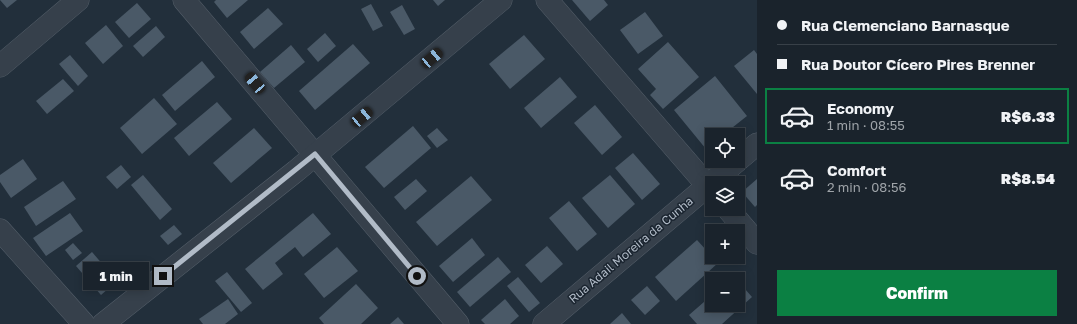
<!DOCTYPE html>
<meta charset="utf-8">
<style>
body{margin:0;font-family:"Golos Text",sans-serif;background:#232b34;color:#f1f3f6;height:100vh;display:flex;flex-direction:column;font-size:15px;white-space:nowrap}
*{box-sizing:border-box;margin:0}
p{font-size:13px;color:#9fa4a9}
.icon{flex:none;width:22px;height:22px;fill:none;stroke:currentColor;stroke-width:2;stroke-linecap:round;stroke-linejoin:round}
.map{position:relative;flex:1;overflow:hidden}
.side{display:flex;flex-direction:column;background:#1a232c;width:320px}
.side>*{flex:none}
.hud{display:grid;align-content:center;height:88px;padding:0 20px;background:#1a232c}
.fabs{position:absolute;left:705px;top:128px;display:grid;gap:8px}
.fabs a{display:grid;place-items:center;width:40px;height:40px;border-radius:0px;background:#1a232c;box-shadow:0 2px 10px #0003,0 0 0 1px #384048;font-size:20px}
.end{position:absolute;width:18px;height:18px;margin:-9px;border:5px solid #b1bbc7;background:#111;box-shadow:0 0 0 2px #111}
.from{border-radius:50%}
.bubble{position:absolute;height:28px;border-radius:0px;background:#1a232c;box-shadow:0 2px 10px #0003,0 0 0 1px #384048;font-size:13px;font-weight:800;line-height:28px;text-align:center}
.car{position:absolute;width:12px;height:24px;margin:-12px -6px;border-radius:5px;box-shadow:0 0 3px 1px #0007;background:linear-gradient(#222 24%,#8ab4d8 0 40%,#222 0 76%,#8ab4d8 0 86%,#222 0)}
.hud b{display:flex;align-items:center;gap:14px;height:38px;font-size:15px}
.hud b+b{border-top:1px solid #384048}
.hud i{width:10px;height:10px;background:#f1f3f6}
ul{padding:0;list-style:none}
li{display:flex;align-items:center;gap:12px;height:56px;margin:0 8px 6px;padding:0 12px;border:2px solid transparent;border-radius:0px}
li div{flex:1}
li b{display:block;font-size:15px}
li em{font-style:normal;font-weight:800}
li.active{border-color:#0b8043}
li>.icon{width:36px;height:36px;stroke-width:1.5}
.action{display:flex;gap:8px;margin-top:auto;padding:8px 20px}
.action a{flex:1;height:46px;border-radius:0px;background:#0b8043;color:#fff;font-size:16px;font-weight:800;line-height:46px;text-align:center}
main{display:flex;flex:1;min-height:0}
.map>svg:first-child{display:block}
.building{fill:#4a5967}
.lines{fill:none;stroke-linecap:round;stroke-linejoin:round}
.minor-casing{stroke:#545e69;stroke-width:23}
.minor{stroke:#36404b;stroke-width:22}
.route{stroke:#b1bbc7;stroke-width:5}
.labels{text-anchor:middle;stroke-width:3;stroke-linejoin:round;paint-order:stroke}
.street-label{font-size:12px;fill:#b1bbc7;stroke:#1b2530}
</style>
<main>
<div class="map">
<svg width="757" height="324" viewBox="0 0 757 324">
<rect width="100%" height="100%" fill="#222f3b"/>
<g class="building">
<polygon points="0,0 17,0 7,8"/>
<polygon points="216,0 248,0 227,18 214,2"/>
<polygon points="433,0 445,0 438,6"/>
<polygon points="572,0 604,0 608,5 590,21"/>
<polygon points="137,3 151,19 129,38 115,22"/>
<polygon points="371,4 383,26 373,31 361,9"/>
<polygon points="402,5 415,29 404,35 390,12"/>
<polygon points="268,8 283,24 254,49 240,32"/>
<polygon points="645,12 663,36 638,54 620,30"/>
<polygon points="106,25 123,46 103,64 85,43"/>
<polygon points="156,26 165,37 143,57 133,46"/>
<polygon points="325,33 336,46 318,62 307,49"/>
<polygon points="524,35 545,59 510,89 489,64"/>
<polygon points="668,42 699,77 663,109 650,95 656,89 638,69"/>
<polygon points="353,44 370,63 315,110 299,91"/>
<polygon points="291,45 305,62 274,88 260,72"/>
<polygon points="754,50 757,54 757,94 734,66"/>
<polygon points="70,55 88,76 78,86 59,64"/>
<polygon points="202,61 215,77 175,111 162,95"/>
<polygon points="715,76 747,116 723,135 712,135 712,144 706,149 674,110"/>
<polygon points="560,77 577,97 541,128 524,108"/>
<polygon points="63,79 74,91 47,114 36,101"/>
<polygon points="154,98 177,124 142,154 120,128"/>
<polygon points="217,102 232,119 189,156 174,138"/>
<polygon points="595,105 622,137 602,155 574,123"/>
<polygon points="413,126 431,148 384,188 365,167"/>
<polygon points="254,128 272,148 231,183 213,163"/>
<polygon points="437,128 448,140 437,148 427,136"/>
<polygon points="633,153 660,184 642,200 615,168"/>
<polygon points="23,159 37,179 11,198 0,182 0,175"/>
<polygon points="121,165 131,177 117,189 106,177"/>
<polygon points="143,175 172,209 160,220 131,185"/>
<polygon points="610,175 635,204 608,228 582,198"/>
<polygon points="471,176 492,200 437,246 416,222"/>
<polygon points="416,179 427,191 405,210 394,197"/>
<polygon points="757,179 757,205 755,207 742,192"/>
<polygon points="63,181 76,199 36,226 24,207"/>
<polygon points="569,201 597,234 577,251 549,218"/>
<polygon points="70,213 83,231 46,256 33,238"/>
<polygon points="313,213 331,234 303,257 295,247 275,263 283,274 263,290 245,269"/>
<polygon points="174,225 182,234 168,245 160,236"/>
<polygon points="472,238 485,255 453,282 439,266"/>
<polygon points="697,240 718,263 676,301 655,277"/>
<polygon points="73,243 82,253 73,260 65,250"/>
<polygon points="547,246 563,264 541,283 525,265"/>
<polygon points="337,247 358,271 324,298 304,274"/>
<polygon points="92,252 117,281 101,295 76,266"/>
<polygon points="498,257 511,272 470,307 457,292"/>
<polygon points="227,272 252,303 241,312 215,281"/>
<polygon points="518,277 540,303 529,312 507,286"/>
<polygon points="738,281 752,297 722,324 697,324 689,315 712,295 712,305 738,305"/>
<polygon points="356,284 378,308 361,324 324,324 319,318"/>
<polygon points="647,286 660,301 645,315 631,300"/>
<polygon points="228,299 238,314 225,324 203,324 199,319"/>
<polygon points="505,299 519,316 510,324 485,324 481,320"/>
<polygon points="622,313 631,324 610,324"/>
<polygon points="398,317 404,324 390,324"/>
</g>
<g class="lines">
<g class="minor-casing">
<g id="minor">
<polyline points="184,0 458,324"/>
<polyline points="547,0 712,191"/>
<polyline points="0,66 78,0"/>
<polyline points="738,160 757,144"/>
<polyline points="728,209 757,243"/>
<polyline points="0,230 84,324"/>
<polyline points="103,324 296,171 501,0"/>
<polyline points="544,324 737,161"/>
</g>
</g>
<use href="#minor" class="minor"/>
</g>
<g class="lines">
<polyline class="route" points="163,276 315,154 417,276"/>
</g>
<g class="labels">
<g class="street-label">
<text transform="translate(631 250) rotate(-40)" y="4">Rua Adail Moreira da Cunha</text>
</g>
</g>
</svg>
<div class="fabs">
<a><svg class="icon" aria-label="locate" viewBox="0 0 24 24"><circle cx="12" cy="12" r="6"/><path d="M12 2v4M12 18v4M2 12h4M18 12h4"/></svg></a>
<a><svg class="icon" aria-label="layers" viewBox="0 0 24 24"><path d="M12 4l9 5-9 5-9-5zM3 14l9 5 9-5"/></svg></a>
<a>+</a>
<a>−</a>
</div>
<i class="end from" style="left:417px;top:276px"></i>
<i class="end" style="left:163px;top:276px"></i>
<div class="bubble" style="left:83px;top:262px;width:66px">1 min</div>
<i class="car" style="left:432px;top:58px;rotate:50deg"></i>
<i class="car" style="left:255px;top:83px;rotate:320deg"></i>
<i class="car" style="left:362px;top:117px;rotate:50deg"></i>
</div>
<section class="side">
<div class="hud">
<b><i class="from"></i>Rua Clemenciano Barnasque</b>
<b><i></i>Rua Doutor Cícero Pires Brenner</b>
</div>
<ul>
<li class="active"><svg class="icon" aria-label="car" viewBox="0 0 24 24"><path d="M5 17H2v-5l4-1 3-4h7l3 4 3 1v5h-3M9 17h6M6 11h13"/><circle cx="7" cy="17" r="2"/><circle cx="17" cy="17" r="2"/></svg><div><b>Economy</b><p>1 min · 08:55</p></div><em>R$6.33</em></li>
<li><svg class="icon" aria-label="car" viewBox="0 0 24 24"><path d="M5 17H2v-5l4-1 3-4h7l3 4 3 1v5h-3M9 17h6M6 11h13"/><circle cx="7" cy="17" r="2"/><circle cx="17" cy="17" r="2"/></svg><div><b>Comfort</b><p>2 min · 08:56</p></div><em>R$8.54</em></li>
</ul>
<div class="action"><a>Confirm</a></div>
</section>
</main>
